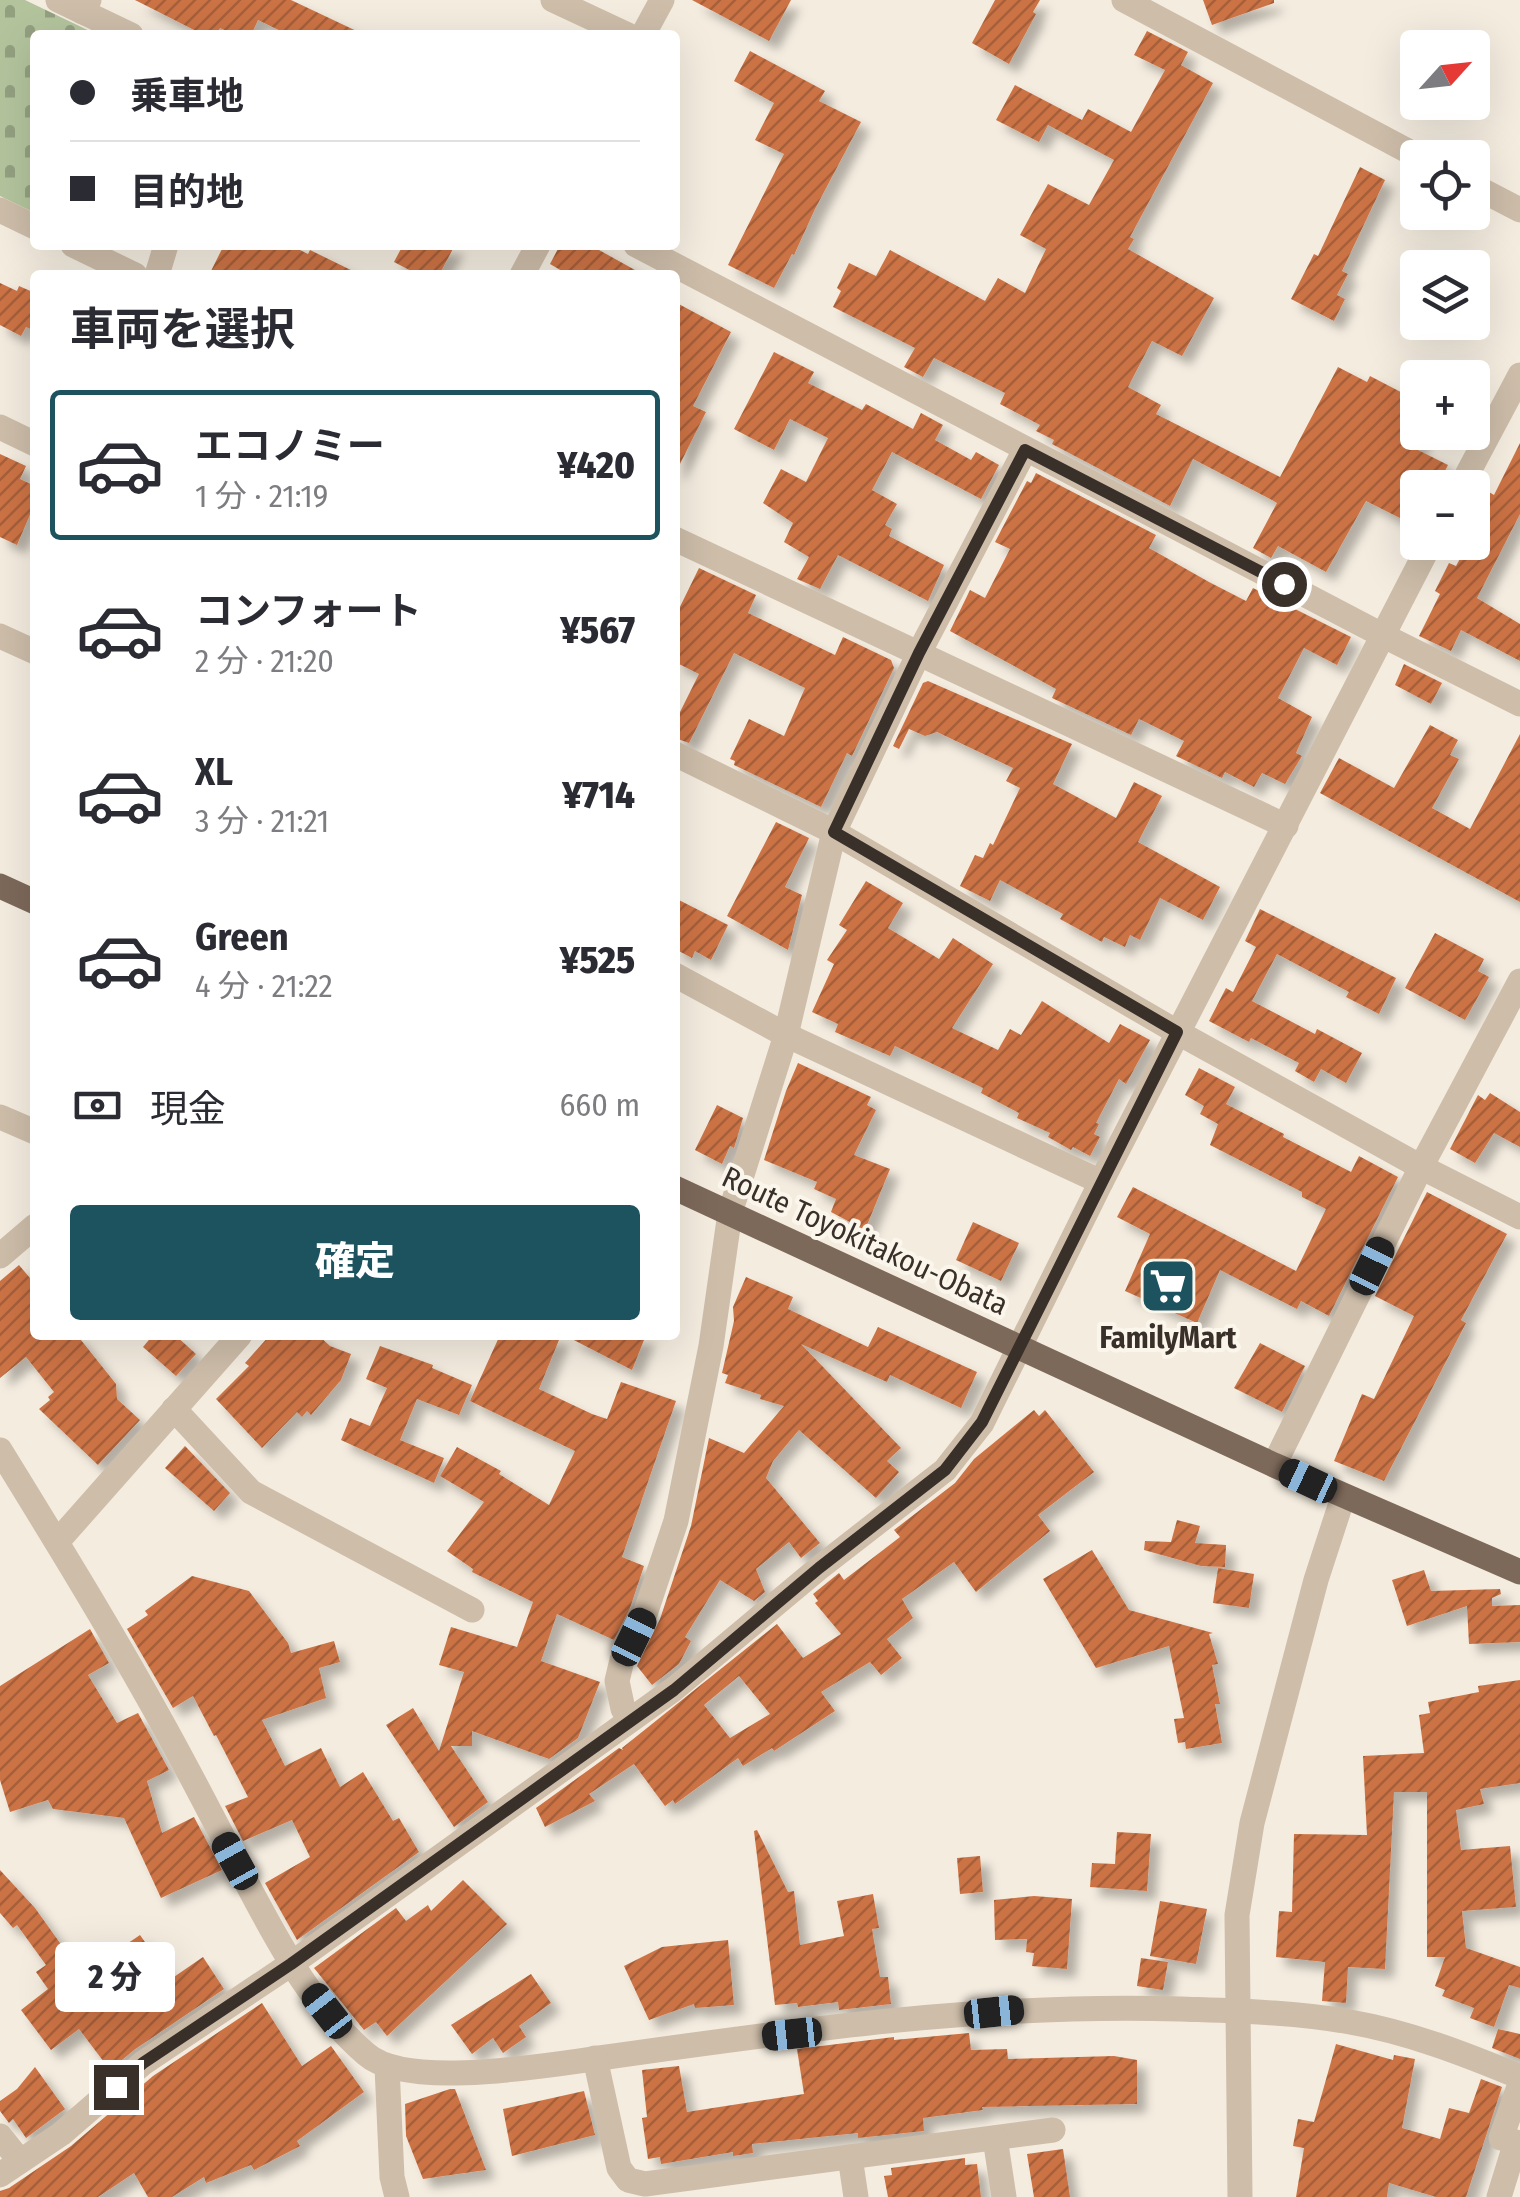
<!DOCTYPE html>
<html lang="ja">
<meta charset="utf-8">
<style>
body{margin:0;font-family:"Fira Sans Condensed","Noto Sans JP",sans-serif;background:#f2f2f3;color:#2b2b33;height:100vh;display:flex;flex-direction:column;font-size:38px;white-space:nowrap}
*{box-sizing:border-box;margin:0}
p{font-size:32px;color:#7c7c81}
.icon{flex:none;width:55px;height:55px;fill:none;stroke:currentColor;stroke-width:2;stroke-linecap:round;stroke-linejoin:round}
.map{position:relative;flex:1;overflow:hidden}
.details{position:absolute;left:30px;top:270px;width:650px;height:1070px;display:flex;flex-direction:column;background:#fff;border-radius:10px;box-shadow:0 10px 40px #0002}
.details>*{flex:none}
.top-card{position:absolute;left:30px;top:30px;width:650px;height:220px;border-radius:10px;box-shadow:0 10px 40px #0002;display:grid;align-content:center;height:220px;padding:0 40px;background:#fff}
.needle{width:65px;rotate:63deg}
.buttons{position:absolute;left:1400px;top:30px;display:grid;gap:20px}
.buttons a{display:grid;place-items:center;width:90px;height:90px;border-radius:10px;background:#fff;box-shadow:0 10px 40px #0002;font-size:50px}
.end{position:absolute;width:45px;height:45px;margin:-22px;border:12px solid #3a302a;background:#fff;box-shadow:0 0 0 5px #fff}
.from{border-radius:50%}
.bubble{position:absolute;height:70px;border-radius:10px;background:#fff;box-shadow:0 10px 40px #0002;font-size:32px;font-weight:800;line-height:70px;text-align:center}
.car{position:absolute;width:30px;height:60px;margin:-30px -15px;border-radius:12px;box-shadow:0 0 8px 2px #0007;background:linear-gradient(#222 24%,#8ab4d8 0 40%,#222 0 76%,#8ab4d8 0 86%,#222 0)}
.top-card b{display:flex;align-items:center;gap:35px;height:95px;font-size:38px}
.top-card b+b{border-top:2px solid #e1e1e2}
.top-card i{width:25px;height:25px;background:#2b2b33}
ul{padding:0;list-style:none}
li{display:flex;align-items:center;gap:30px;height:150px;margin:0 20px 15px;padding:0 20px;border:5px solid transparent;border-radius:10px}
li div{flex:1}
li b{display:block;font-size:38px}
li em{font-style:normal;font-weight:800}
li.active{border-color:#1c535e}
li>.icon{width:90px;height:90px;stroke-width:1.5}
h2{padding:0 40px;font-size:45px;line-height:120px}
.pay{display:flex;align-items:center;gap:25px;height:110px;padding:0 40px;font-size:38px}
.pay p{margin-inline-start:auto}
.cta{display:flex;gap:20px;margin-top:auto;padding:20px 40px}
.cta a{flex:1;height:115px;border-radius:10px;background:#1c535e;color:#fff;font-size:40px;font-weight:800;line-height:115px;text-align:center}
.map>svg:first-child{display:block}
.cemetery{fill:url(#cemetery-stones)}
.building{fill:url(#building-hatch);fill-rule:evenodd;filter:url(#shadow)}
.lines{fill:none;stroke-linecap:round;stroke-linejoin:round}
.minor{stroke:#cdbda9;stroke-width:25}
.major{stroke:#7d695a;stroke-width:25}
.route{stroke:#3a302a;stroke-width:12}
.labels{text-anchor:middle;stroke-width:8;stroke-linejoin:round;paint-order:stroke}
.street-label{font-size:30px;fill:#3a302a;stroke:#fbf6ec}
.poi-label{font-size:30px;font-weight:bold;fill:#3a302a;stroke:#fbf6ec}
</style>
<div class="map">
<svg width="1520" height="2197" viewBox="0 0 1520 2197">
<defs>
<pattern id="cemetery-stones" width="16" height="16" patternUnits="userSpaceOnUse" patternTransform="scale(2.5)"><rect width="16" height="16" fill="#b3c49d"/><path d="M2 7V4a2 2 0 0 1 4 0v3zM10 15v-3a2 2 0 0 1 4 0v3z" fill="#93a080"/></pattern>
<pattern id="building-hatch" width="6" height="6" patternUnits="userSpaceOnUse" patternTransform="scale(2.5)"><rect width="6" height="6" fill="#cc7345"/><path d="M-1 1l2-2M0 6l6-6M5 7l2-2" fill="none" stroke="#a75f3a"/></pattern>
<filter id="shadow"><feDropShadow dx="9" dy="9" stdDeviation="5" flood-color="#0004"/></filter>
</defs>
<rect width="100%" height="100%" fill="#f4ecdf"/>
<polygon class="cemetery" points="0,0 25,0 98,35 35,35 35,213 0,196"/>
<g class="building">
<polygon points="135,0 291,0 365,35 289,35 258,20 251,35 235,35 220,28 216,35 204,35"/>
<polygon points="692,0 791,0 769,41"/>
<polygon points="995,0 1040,0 1033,12 1036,14 1009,64 972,43"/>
<polygon points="1203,0 1274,0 1274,3 1212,25"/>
<polygon points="1147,31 1188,52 1181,65 1213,83 1130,237 1134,239 1128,249 1214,298 1182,356 1152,341 1128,387 1161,405 1156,414 1280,477 1338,367 1367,382 1370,376 1418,401 1418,432 1424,433 1416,449 1448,465 1436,488 1418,488 1418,527 1366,501 1326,572 1278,546 1271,558 1253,548 1277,503 1272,500 1193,459 1170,506 1052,444 1054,440 1036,431 1040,425 1000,404 1005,393 934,358 923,377 904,367 915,348 833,307 841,291 837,288 849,263 876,276 890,250 985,301 998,278 1025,293 1046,249 1020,235 1048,184 1089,205 1114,160 1048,125 1039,142 996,120 1015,85 1082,120 1088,109 1131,132 1165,70 1134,55"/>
<polygon points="750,51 825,91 819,101 861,122 815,209 794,255 792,254 774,288 728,265 784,154 755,140 774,103 734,81"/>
<polygon points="1360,167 1385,180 1342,271 1348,274 1337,295 1345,299 1334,321 1291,299 1314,254 1318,256"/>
<polygon points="224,245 290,245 308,254 310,250 361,275 209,275"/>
<polygon points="403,245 455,245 439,275 419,275 394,262"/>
<polygon points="560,245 590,245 644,275 569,275 550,264"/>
<polygon points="0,283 17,291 19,286 35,293 35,331 26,327 21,336 0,325"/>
<polygon points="675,302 731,332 693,406 706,412 675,474"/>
<polygon points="774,352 814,372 808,383 862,410 866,404 913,429 921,413 943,425 935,440 971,460 976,452 999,465 981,499 892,452 872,490 897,504 885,525 892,529 889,536 944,565 928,601 838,555 820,589 797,579 809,557 784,542 793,523 763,503 781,469 806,482 828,438 790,419 774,450 734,429"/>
<polygon points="1520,443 1520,514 1477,598 1520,624 1520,661 1461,630 1451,651 1419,636 1440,594 1435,591 1449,563 1456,566 1469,542 1472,542 1479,524 1473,521 1489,492 1494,495"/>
<polygon points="0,454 26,466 20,479 35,486 35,503 17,545 0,537"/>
<polygon points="1036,473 1156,535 1149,548 1209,582 1246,601 1253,588 1351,637 1337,665 1304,648 1278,698 1312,717 1296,753 1302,756 1285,784 1262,773 1254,787 1225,772 1222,778 1176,756 1184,741 1139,719 1131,735 1052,698 1056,689 950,631 970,590 985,598 1010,549 995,542 1027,481 1031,483"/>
<polygon points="699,568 756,595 748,613 835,655 843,637 891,660 894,668 852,756 847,753 821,807 734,765 735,761 730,759 749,719 784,736 805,688 734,653 689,743 675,738 675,722 699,674 675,662 675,617"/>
<polygon points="1404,664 1442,683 1431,704 1395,685"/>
<polygon points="928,681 1072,744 1053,784 1116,818 1134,782 1162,796 1138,842 1220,887 1203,920 1160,898 1140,940 1130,935 1125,947 1104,937 1102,942 1060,919 1063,914 1000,880 990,901 960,886 975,855 983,858 990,843 993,845 1020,788 1006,781 1013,768 937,732 925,736 909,729 899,749 893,746 923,683"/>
<polygon points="1430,725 1458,740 1450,755 1459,759 1432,808 1470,829 1520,734 1520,902 1320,793 1339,758 1394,788"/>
<polygon points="776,822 809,838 785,887 802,895 788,950 727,916"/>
<polygon points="866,881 903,903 888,928 939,959 953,938 993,964 952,1028 998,1050 1010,1029 1021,1035 1042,1001 1109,1043 1120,1024 1150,1040 1126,1084 1119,1079 1096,1123 1099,1124 1094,1134 1100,1137 1090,1156 1073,1147 1071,1150 1048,1137 1050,1133 1017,1118 1019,1113 981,1093 983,1088 895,1046 890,1056 835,1032 838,1024 812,1012 834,964 827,960 847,930 839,925"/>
<polygon points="675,898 728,925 711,960 695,951 692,958 675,949"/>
<polygon points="1260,909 1396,978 1379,1014 1346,997 1349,992 1277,954 1252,1001 1315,1034 1317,1029 1362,1053 1346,1083 1321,1069 1314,1082 1295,1071 1299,1063 1251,1038 1249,1042 1209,1021 1226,988 1233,992 1256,947 1245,941"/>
<polygon points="1435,933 1484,959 1478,971 1489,977 1465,1020 1405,988"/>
<polygon points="798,1063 871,1097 867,1105 876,1110 854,1155 890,1169 865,1230 831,1212 836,1199 814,1189 817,1182 764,1160 786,1091"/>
<polygon points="1199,1068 1235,1087 1226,1104 1284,1134 1283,1137 1351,1172 1359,1156 1398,1177 1329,1316 1301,1301 1297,1309 1220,1270 1197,1323 1125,1291 1150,1234 1117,1217 1133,1187 1296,1271 1326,1209 1302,1197 1302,1192 1210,1145 1218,1124 1200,1114 1204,1106 1185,1095"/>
<polygon points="1490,1093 1520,1112 1520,1147 1494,1133 1475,1163 1450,1149 1478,1095 1485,1100"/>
<polygon points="717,1105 743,1118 734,1148 730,1146 722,1164 695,1150"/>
<polygon points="1427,1192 1507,1234 1461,1320 1466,1323 1384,1481 1334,1461 1362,1394 1374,1399 1414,1316 1375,1296"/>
<polygon points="973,1222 1019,1243 1001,1281 956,1260"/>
<polygon points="19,1265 35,1284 35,1335 77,1335 116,1384 117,1399 140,1420 98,1465 39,1409 50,1400 48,1397 54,1392 26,1357 0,1378 0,1281"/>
<polygon points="746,1277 793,1297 788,1309 868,1347 878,1327 977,1372 961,1408 890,1375 887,1382 801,1344 901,1448 887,1461 899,1472 876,1498 799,1430 773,1461 766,1478 820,1543 801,1558 789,1542 756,1569 765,1592 754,1601 720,1580 685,1637 691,1641 679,1664 652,1685 637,1666 660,1619 691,1526 709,1438 744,1453 784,1406 760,1399 761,1395 725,1383 728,1375 722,1373 734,1321 733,1307"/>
<polygon points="153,1335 175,1335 196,1354 176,1376 143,1347"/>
<polygon points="270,1335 318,1335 330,1346 351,1354 341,1380 311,1415 307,1411 302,1417 297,1412 262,1448 216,1399 249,1366 245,1363"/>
<polygon points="500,1335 561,1335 539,1389 592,1414 607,1419 621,1382 676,1401 622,1557 644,1566 630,1608 614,1640 557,1614 541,1661 600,1682 578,1738 549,1759 472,1731 472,1746 451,1746 488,1802 454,1827 386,1725 413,1708 439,1751 464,1672 439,1665 451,1627 517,1647 533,1602 472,1572 473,1569 447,1551 484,1502 440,1476 457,1447 501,1471 499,1474 549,1505 575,1451 470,1401"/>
<polygon points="564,1335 646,1335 632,1370"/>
<polygon points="1260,1343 1305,1366 1282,1412 1234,1388"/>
<polygon points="380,1346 433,1365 432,1368 472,1385 459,1415 417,1399 400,1440 444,1458 434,1483 341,1440 350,1418 370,1426 387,1388 366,1379"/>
<path d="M 1034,1410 L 1039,1416 L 1045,1410 L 1094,1472 L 1038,1515 L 1050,1531 L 976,1592 L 954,1562 L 902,1599 L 913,1618 L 887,1639 L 902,1658 L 881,1675 L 870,1662 L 821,1692 L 835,1711 L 774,1751 L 772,1748 L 743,1766 L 738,1758 L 675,1804 L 673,1800 L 665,1806 L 634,1764 L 589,1794 L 595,1801 L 545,1827 L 536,1808 L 619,1748 L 623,1750 L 622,1748 L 777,1624 L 803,1658 L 841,1634 L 815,1603 L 818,1601 L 813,1594 L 839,1573 L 844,1580 L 900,1537 L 894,1530 L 955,1483 L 974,1459 ZM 739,1676 L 770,1714 L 730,1738 L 704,1705 Z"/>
<polygon points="185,1446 230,1493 214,1511 165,1468"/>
<polygon points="1177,1520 1200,1526 1195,1543 1226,1545 1225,1567 1201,1566 1144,1550 1145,1541 1171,1542"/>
<polygon points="1092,1550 1129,1610 1213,1633 1209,1634 1218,1664 1212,1665 1220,1704 1215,1704 1222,1743 1186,1749 1185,1742 1178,1743 1174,1719 1184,1718 1169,1646 1096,1668 1043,1579"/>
<polygon points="1218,1568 1254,1574 1249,1608 1213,1603"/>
<polygon points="1424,1570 1431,1591 1500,1589 1501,1594 1492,1598 1492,1606 1520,1605 1520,1642 1469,1644 1467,1606 1407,1626 1392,1580"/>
<polygon points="192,1576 249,1591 288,1643 291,1653 334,1641 340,1662 319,1668 326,1698 262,1720 285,1766 321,1748 340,1787 363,1772 393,1821 399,1818 419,1852 297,1940 265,1883 310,1857 292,1820 243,1841 225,1806 248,1797 216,1735 214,1736 193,1696 173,1708 127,1629 148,1615 145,1611"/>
<polygon points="90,1629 109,1663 88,1675 117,1723 138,1713 169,1770 147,1781 162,1833 194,1817 222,1870 161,1898 124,1818 53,1809 48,1800 10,1812 0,1780 0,1686"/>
<polygon points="1520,1680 1520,1783 1480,1789 1484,1804 1456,1810 1461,1850 1510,1846 1516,1907 1462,1911 1466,1948 1520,1967 1520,1988 1509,1985 1494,2027 1470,2018 1474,2008 1442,1996 1445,1990 1435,1986 1445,1957 1427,1957 1427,1792 1394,1792 1385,1969 1348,1967 1346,2003 1322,2001 1325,1962 1276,1957 1279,1911 1292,1912 1294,1834 1367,1835 1363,1756 1424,1753 1419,1715 1430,1713 1428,1702 1479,1692 1478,1686"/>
<polygon points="757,1830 788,1892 794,1891 800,1945 844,1936 837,1901 873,1894 879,1928 872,1929 880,1977 888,1977 891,2004 839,2010 838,2002 798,2007 797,2003 775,2005 754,1831"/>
<polygon points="1117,1832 1151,1834 1147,1891 1090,1887 1092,1863 1115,1864"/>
<polygon points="980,1856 983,1892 960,1894 957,1858"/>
<polygon points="0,1870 35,1908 80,1971 109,1950 112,1954 140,1935 171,1979 203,1957 224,1989 134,2050 110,2070 79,2029 51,2050 21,2010 48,1989 36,1972 46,1965 17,1925 13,1928 0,1913"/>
<polygon points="463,1880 507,1924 387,2036 376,2022 364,2030 314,1968 396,1908 406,1921 428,1905 431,1911"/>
<polygon points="1034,1896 1072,1899 1067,1969 1032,1966 1034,1953 1026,1952 1027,1939 995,1940 994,1900"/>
<polygon points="1160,1901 1207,1909 1196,1964 1150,1956"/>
<polygon points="728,1940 734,2005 695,2008 694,2004 649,2020 624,1966 662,1947"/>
<polygon points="1141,1958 1168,1962 1163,1990 1137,1986"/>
<polygon points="531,1974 551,2003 519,2026 526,2037 503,2053 493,2038 472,2054 451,2025"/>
<polygon points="262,2003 302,2066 331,2046 364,2092 297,2141 300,2146 254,2170 251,2165 206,2183 204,2177 172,2197 148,2197 134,2173 98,2197 0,2197 0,2191 9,2188 71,2146 153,2076"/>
<polygon points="1498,2029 1520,2034 1520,2059 1492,2048"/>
<polygon points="969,2033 971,2050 1007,2049 1008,2059 1114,2056 1137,2060 1137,2104 982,2107 983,2110 923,2118 924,2131 858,2138 858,2133 752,2144 753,2153 733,2156 733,2152 661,2164 660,2157 648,2159 642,2118 647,2117 642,2070 679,2066 687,2112 804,2094 797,2049 894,2037 894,2040"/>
<polygon points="1336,2044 1393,2060 1394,2055 1415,2059 1402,2128 1440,2139 1449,2108 1469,2113 1481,2079 1502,2087 1466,2197 1436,2197 1389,2183 1387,2197 1296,2197 1304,2148 1293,2146 1298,2119 1314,2122"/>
<polygon points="35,2067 65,2109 26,2138 13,2119 9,2123 0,2111 0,2101 17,2089"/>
<polygon points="450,2089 455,2089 486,2170 423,2179 406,2136 405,2104"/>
<polygon points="584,2091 595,2135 512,2156 503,2109"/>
<polygon points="1063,2149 1070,2197 1034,2197 1027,2154"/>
<polygon points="965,2158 965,2165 977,2164 981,2197 888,2197 884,2176 892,2175 891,2168"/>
</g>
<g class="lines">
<g class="minor">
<polyline points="58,0 83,12"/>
<polyline points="89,0 83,12 131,35"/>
<polyline points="553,0 628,35"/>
<polyline points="1124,0 1421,158"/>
<polyline points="643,35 662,0"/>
<polyline points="1472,185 1520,210"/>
<polyline points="0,210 35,227"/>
<polyline points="73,245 135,275"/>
<polyline points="636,245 1382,635 1520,704"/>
<polyline points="157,275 166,245"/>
<polyline points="522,275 538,245"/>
<polyline points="0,427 35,444"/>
<polyline points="1460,488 1520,375"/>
<polyline points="675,539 1286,826"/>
<polyline points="0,636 35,652"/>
<polyline points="675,754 834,832 1177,1032 1421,1167 1520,1217"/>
<polyline points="675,975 786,1035 1101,1182"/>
<polyline points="0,1117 35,1132"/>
<polyline points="0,1256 35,1226"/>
<polyline points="174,1409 251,1492 472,1610"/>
<path d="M 0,1450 C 53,1536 106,1622 155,1710 C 189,1770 220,1832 252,1893 C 283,1951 316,2011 366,2054 C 408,2091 553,2064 607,2057 C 796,2030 988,2003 1180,2009 C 1236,2011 1294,2012 1350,2022 C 1408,2032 1465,2054 1520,2077"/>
<polyline points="1274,1465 1421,1167 1520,981"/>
<polyline points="57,1542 240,1335"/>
<polyline points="630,1718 623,1709 617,1681 622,1660 645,1614 676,1521 711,1346 730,1213 786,1035 834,832 919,653 1025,450"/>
<polyline points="595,2058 619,2168 628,2180 645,2184 1053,2130"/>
<polyline points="387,2067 392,2177 397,2197"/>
<polyline points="0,2136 20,2161"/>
<polyline points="995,2138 1004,2197"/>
<polyline points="850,2157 856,2197"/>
<polyline points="0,2175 61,2134 143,2063 291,1964 674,1689 819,1568 945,1470 982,1423 1101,1182 1431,542"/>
<polyline points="1240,2197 1237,1915 1252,1823 1316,1580 1343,1497"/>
<polyline points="1499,2197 1516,2142 1501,2138 1520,2084"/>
</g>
<g class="major">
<polyline points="0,886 35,902"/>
<polyline points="675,1188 1274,1465 1520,1572"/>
</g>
</g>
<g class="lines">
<polyline class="route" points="116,2087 143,2063 291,1964 674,1690 819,1568 945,1470 982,1422 1177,1032 834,832 919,653 1025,450 1284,584"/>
</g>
<defs>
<g id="supermarket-square" transform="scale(2.875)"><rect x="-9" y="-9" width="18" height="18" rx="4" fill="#1c535e" stroke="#fbf6ec"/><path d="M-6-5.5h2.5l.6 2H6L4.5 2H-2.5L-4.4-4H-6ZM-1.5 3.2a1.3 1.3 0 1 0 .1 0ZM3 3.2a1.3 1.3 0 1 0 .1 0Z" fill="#fff"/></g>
</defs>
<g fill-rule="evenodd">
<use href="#supermarket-square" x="1168" y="1286"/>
</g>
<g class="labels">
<g class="street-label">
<text transform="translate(865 1241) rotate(25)" y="10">Route Toyokitakou-Obata</text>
</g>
<g class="poi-label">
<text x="1168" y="1348">FamilyMart</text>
</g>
</g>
</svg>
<div class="buttons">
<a><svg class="needle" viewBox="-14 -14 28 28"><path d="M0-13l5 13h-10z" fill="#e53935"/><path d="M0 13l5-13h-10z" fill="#7c7c81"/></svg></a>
<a><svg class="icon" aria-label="locate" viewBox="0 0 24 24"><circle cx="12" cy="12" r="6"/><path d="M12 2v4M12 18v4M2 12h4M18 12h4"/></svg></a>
<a><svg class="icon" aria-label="layers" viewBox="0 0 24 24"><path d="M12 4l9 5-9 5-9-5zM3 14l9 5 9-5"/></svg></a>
<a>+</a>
<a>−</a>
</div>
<i class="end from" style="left:1284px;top:584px"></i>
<i class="end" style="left:116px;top:2087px"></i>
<div class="bubble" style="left:55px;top:1942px;width:120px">2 分</div>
<i class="car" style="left:1372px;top:1266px;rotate:26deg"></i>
<i class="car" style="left:1308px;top:1481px;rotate:295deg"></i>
<i class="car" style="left:634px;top:1637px;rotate:26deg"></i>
<i class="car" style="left:235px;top:1861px;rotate:331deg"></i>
<i class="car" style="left:327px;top:2011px;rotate:322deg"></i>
<i class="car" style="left:994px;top:2012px;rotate:84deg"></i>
<i class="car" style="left:792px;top:2034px;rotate:264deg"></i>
<div class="top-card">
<b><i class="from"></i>乗車地</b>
<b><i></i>目的地</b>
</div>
<section class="details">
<h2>車両を選択</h2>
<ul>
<li class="active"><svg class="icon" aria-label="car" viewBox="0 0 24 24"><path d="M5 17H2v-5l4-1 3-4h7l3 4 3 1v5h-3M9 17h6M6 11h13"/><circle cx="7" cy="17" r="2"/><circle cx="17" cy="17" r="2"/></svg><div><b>エコノミー</b><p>1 分 · 21:19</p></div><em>¥420</em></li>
<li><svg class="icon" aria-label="car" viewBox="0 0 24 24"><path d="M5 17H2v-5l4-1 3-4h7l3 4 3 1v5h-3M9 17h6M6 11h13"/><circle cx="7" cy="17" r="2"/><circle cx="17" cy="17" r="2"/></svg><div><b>コンフォート</b><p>2 分 · 21:20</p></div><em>¥567</em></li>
<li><svg class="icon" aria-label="car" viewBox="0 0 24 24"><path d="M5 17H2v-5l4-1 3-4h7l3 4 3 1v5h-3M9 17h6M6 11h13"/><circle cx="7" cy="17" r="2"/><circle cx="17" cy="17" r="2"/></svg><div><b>XL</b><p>3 分 · 21:21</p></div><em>¥714</em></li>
<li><svg class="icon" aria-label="car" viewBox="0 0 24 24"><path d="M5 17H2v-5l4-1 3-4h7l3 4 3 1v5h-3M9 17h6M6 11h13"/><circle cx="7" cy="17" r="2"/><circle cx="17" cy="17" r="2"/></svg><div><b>Green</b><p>4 分 · 21:22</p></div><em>¥525</em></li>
</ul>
<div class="pay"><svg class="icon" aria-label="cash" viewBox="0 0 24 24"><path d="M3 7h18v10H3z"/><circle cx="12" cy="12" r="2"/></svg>現金<p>660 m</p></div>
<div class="cta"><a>確定</a></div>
</section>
</div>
